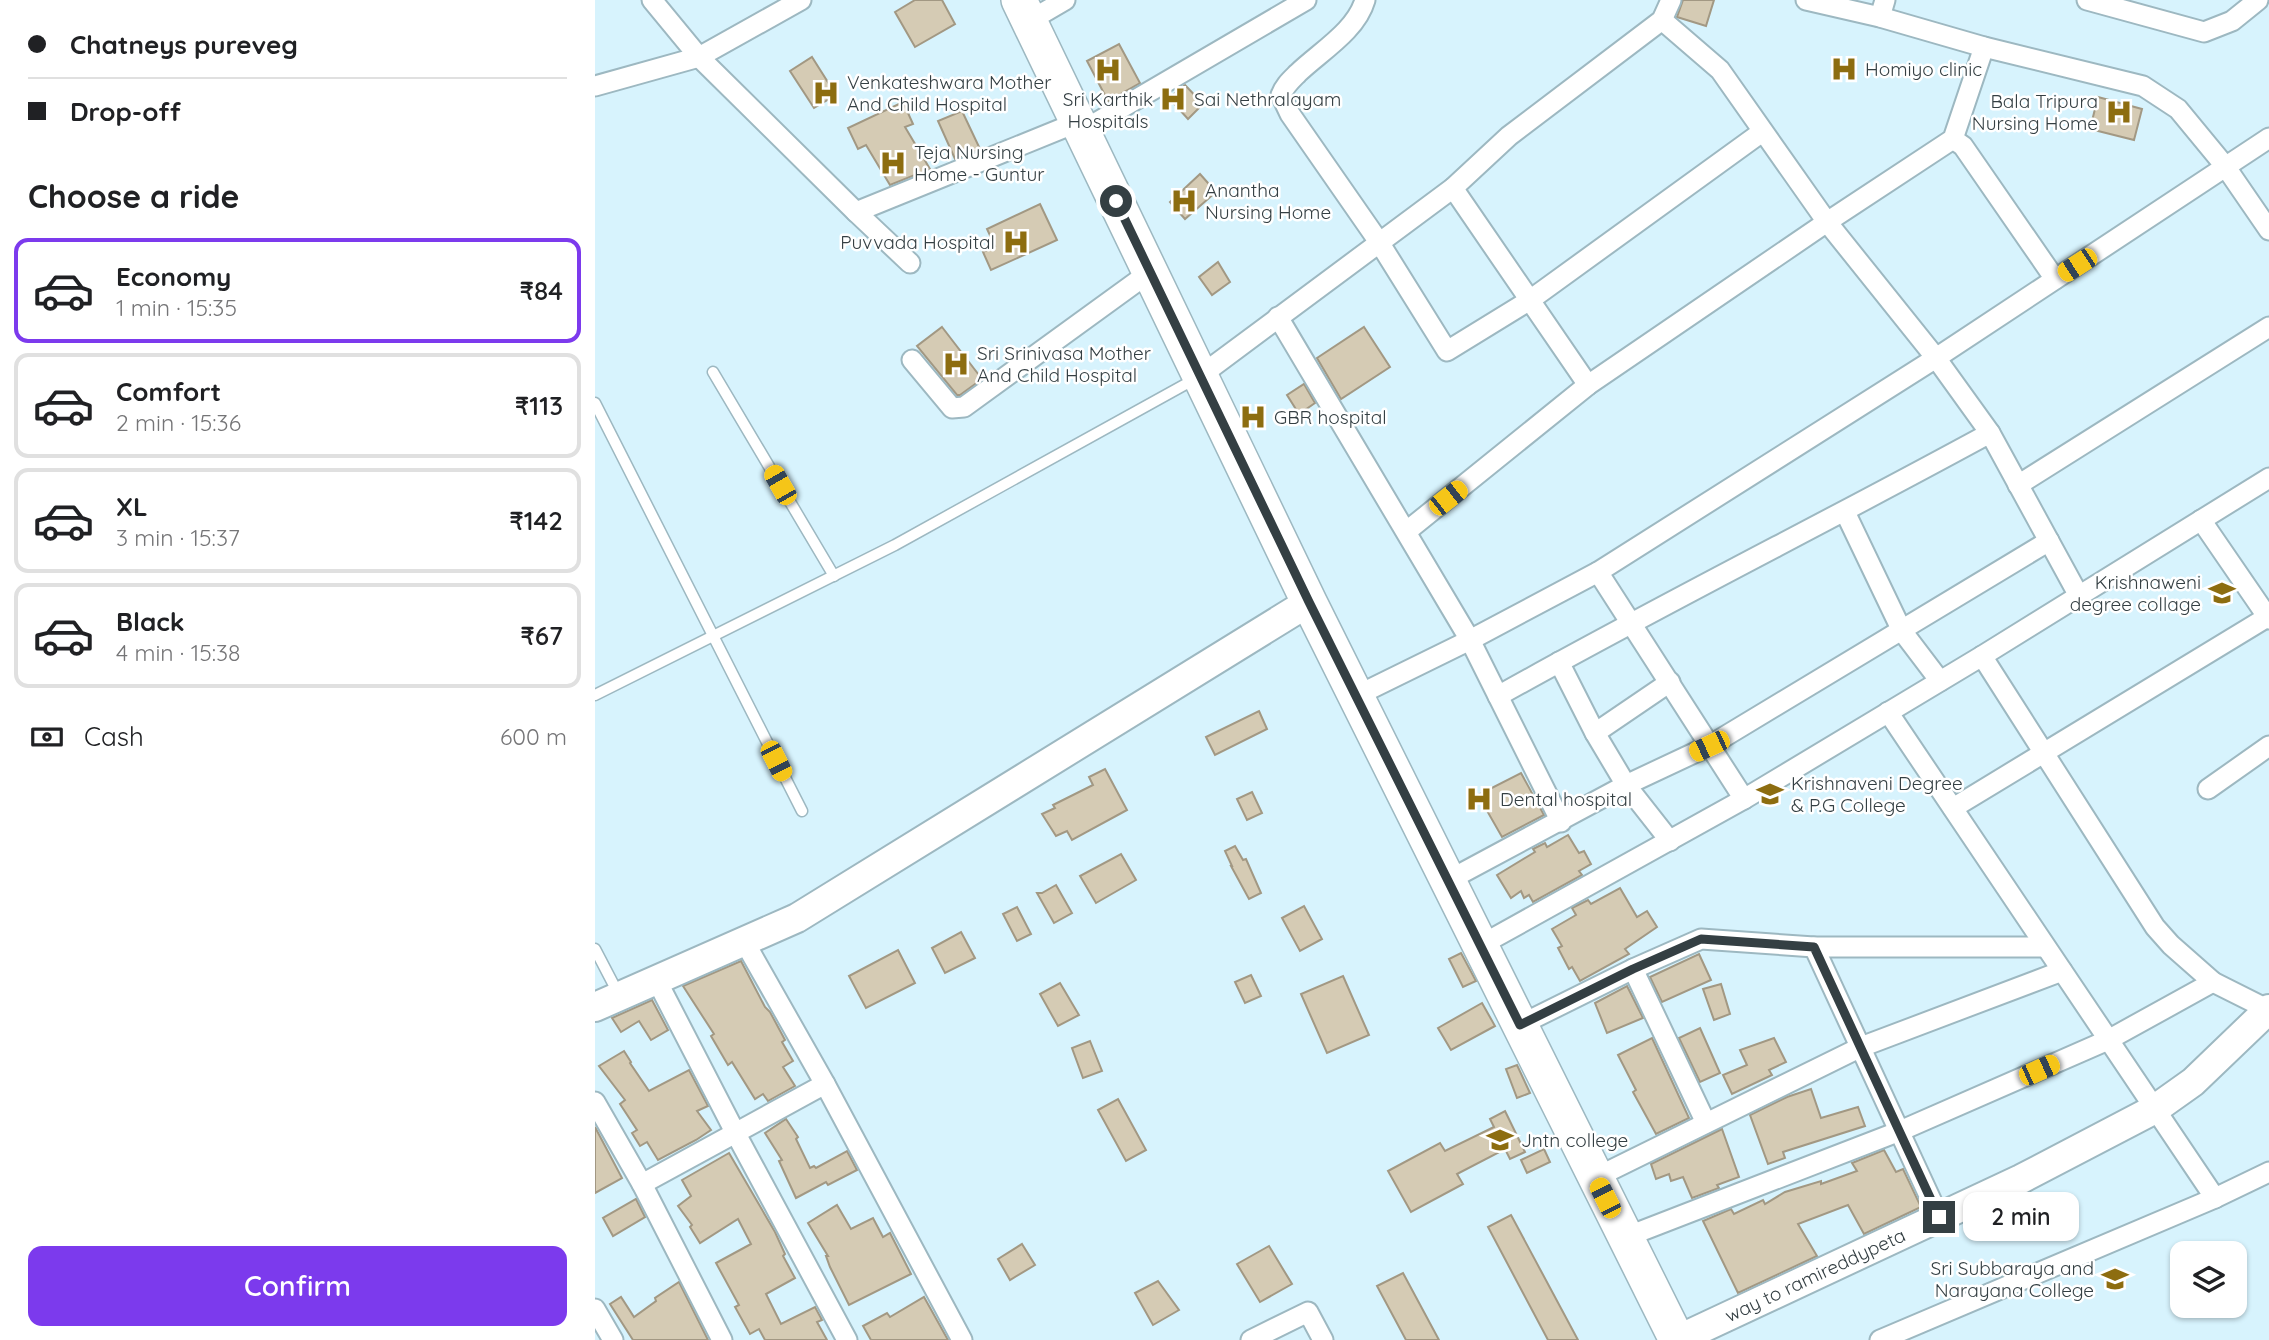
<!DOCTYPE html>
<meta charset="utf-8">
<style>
body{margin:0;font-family:Quicksand,sans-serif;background:#f2f2f2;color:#202124;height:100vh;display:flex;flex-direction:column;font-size:26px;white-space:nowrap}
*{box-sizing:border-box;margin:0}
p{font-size:23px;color:#757577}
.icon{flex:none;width:38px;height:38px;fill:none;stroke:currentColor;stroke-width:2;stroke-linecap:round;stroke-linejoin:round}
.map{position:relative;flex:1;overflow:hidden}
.sheet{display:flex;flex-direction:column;background:#fff;width:595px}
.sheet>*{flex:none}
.banner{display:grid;align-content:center;height:154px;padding:0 28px;background:#fff}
.fabs{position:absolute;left:1575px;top:1241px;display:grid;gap:14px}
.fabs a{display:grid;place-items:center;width:77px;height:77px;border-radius:14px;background:#fff;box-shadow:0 2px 5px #0004;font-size:35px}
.end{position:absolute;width:32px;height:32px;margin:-16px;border:9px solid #343f43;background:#fff;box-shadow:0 0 0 4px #fff}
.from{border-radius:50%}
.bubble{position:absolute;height:49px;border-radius:14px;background:#fff;box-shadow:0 2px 5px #0004;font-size:23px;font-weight:600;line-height:49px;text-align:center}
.car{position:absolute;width:21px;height:42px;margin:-21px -10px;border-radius:9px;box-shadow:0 0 5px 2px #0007;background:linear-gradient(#f5c518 24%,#345 0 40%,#f5c518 0 76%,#345 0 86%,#f5c518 0)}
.banner b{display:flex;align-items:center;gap:24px;height:66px;font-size:26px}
.banner b+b{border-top:2px solid #e0e0e0}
.banner i{width:18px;height:18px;background:#202124}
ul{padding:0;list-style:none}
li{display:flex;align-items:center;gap:21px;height:105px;margin:0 14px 10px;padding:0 14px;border:4px solid #e0e0e0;border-radius:14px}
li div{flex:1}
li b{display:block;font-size:26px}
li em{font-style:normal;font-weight:600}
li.active{border-color:#7c3aed}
li>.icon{width:63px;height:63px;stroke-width:1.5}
h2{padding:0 28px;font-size:32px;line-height:84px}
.pay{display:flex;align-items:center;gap:18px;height:77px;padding:0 28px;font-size:26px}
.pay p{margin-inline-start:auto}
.primary-button{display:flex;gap:14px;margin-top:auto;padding:14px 28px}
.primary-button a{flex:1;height:80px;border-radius:14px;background:#7c3aed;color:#fff;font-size:28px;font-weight:600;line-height:80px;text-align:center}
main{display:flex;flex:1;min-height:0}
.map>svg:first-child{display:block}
.building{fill:#d5cbb4;stroke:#a29883;stroke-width:2}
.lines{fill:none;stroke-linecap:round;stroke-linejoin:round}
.lane-casing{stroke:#9db8c1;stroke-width:13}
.street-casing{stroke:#9db8c1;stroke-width:23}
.secondary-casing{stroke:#9db8c1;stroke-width:32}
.highway-casing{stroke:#9db8c1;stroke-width:38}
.lane{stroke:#fff;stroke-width:10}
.street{stroke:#fff;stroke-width:19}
.secondary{stroke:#fff;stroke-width:28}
.highway{stroke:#fff;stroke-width:35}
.route{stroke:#343f43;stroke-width:9}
.labels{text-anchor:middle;stroke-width:5;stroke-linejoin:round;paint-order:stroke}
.poi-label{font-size:19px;fill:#343f43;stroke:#fff;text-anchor:start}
.street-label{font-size:19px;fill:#343f43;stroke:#fff}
</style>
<main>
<section class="sheet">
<div class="banner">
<b><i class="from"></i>Chatneys pureveg</b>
<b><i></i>Drop-off</b>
</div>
<h2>Choose a ride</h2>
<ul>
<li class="active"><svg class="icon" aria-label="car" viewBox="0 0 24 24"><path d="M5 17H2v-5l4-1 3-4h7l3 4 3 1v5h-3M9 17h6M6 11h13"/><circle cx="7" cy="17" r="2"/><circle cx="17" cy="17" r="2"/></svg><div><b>Economy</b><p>1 min · 15:35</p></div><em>₹84</em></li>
<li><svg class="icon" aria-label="car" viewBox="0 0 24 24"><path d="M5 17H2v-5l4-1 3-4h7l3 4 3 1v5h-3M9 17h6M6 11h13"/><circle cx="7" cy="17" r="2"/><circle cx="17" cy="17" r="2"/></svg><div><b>Comfort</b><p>2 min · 15:36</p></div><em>₹113</em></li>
<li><svg class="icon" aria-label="car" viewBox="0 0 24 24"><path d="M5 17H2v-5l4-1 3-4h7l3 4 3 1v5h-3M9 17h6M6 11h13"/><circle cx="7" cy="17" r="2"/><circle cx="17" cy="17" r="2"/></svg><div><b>XL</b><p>3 min · 15:37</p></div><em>₹142</em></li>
<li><svg class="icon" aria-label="car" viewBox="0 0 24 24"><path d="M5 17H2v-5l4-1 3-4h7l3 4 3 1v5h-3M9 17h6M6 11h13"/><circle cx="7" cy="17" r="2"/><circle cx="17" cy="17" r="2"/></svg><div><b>Black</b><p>4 min · 15:38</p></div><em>₹67</em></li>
</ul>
<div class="pay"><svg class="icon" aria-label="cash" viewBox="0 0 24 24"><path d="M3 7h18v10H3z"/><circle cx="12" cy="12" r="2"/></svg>Cash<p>600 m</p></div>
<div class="primary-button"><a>Confirm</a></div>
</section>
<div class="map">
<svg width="1674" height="1340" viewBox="0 0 1674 1340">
<rect width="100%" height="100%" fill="#d7f3fd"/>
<g class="building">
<polygon points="320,0 347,0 360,24 320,47 300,12"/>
<polygon points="1088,0 1119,0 1111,26 1082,17"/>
<polygon points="524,44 545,83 513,101 492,61"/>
<polygon points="217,57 241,95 219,108 195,71"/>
<polygon points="590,85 608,104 593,119 574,98"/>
<polygon points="1503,97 1547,109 1539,140 1495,129"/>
<polygon points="308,102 318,124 310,127 335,169 295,185 271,145 263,149 253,128"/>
<polygon points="367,111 385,149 360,159 343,121"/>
<polygon points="605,174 621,192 590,219 575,202"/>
<polygon points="445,204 462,240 396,270 388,252 400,246 392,229"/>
<polygon points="623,262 635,282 617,295 604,277"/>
<polygon points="347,327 387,379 365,395 362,395 322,346"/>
<polygon points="769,327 795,367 746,399 722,358"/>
<polygon points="709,384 720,403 704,414 692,395"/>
<polygon points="664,711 672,729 620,755 611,737"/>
<polygon points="510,769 532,810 477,840 472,831 461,836 447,814 460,808 458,805 498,785 494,777"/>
<polygon points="926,773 949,815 907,837 883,795"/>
<polygon points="657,792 667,813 652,820 642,799"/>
<polygon points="973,835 984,853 989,851 996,864 984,871 987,875 938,902 934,895 929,898 926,891 916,898 902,875 940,852 938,849 950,843 952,847"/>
<polygon points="640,846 648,860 651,859 666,893 654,899 636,866 637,866 630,851"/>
<polygon points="526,854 541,880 501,903 485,876"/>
<polygon points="461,885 477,913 459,923 442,893 447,893"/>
<polygon points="1025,888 1042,917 1052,911 1062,927 1030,949 1034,954 985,981 977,967 974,969 963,948 967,946 957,929 981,915 977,908 993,900 996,904"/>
<polygon points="709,906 727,939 705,951 687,918"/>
<polygon points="422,907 436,934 422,941 408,914"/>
<polygon points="366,932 380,958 350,973 337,948"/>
<polygon points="303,950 320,983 271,1008 254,976"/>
<polygon points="866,953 881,981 868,987 854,959"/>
<polygon points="1104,954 1116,980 1067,1002 1055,977"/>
<polygon points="146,961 170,1007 175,1012 190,1040 187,1042 198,1061 188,1067 200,1086 173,1101 168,1094 160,1099 137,1062 133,1065 116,1036 119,1034 88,986"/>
<polygon points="656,975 666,996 650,1003 640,982"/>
<polygon points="748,976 774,1035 732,1053 706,994"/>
<polygon points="465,983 484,1015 463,1026 445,994"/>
<polygon points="1126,984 1135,1014 1119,1020 1108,989"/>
<polygon points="1032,986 1048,1018 1012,1033 1000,1003"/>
<polygon points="57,1000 73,1030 56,1040 44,1021 26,1032 17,1018"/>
<polygon points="887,1003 900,1026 856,1050 843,1028"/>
<polygon points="1105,1028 1125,1073 1105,1082 1084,1038"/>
<polygon points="1057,1038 1094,1118 1061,1134 1038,1092 1041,1090 1023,1055"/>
<polygon points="1179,1038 1191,1062 1174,1070 1177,1075 1137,1094 1128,1075 1152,1065 1145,1050"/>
<polygon points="495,1041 507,1071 488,1078 477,1048"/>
<polygon points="29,1051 36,1062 35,1063 54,1091 94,1070 113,1106 102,1111 116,1130 101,1140 63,1160 52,1142 45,1146 37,1133 42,1130 25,1104 30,1100 4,1066"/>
<polygon points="922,1065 935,1093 922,1098 911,1069"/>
<polygon points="1216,1089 1226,1118 1263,1107 1270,1126 1188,1152 1190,1158 1173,1164 1155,1115 1192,1097"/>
<polygon points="523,1099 551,1150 531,1161 503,1110"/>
<polygon points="910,1111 930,1152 915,1159 910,1149 862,1174 868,1184 816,1212 793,1171 845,1143 850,1151 899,1127 895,1119"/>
<polygon points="191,1119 203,1137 201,1139 215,1168 219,1166 221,1168 252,1151 262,1170 233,1185 231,1182 201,1198 184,1161 187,1160 170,1133"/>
<polygon points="0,1127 27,1178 0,1193"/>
<polygon points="1127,1129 1144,1177 1122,1185 1124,1188 1097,1198 1088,1177 1076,1181 1074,1174 1061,1179 1056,1164"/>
<polygon points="949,1149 955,1162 932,1173 926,1160"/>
<polygon points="1289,1150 1301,1172 1308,1169 1326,1207 1269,1234 1253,1205 1203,1224 1222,1256 1143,1293 1108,1221 1136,1209 1139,1214 1168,1200 1170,1204 1190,1192 1226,1181 1226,1184 1262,1171 1257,1163"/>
<polygon points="134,1153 180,1232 190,1254 188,1256 200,1278 171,1294 186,1324 220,1307 227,1320 222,1322 232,1340 170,1340 164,1329 155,1334 140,1307 144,1305 121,1263 156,1244 143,1219 105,1243 95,1227 97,1225 83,1206 96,1196 87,1180"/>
<polygon points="41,1199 50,1217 18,1236 8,1218"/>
<polygon points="242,1205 256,1229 278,1218 288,1237 295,1233 316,1274 254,1305 235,1267 231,1256 233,1256 213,1223"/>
<polygon points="916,1215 983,1340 953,1340 893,1227"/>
<polygon points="427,1244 440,1265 415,1280 403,1259"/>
<polygon points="674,1246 697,1284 665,1302 642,1264"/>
<polygon points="808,1273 844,1340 811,1340 782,1286"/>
<polygon points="563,1281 584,1310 558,1325 540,1293"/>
<polygon points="84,1282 113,1340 38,1340 15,1304 26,1297 39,1317 61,1301 60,1298"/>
<polygon points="329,1297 353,1340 276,1340 268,1326 292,1313 295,1317"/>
</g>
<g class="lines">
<g class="lane-casing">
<g id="lane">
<polyline points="118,372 239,576"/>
<polyline points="0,403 207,811"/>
<polyline points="0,695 300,545 600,379"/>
<polyline points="0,949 24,995"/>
</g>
</g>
<g class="street-casing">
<g id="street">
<polyline points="57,0 104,57 261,212"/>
<path d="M 770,0 C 761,31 726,51 703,73 C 696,80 689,86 686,95 L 695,114 L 784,242 L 852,351 L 935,300 L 1167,132"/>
<polyline points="1211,0 1285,17 1389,47 1548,86 1583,109 1630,166 1674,230"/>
<polyline points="1492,0 1609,32 1637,21 1663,0"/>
<polyline points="1285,17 1290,0"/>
<polyline points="1067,20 1125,70 1232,222 1341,358 1395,433"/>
<polyline points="434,21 470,0"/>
<polyline points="0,86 104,57 206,0"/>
<polyline points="487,131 711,0"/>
<polyline points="1358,139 1368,146 1460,279"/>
<polyline points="858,188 993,385"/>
<polyline points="315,263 261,212 483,122"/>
<polyline points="683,317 875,640 966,822"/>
<polyline points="317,360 357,408 369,407 555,272"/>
<polyline points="605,376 858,188 914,136 1067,20 1076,0"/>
<polyline points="1423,485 1674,327"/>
<polyline points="1250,512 1307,631 1345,681"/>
<polyline points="1606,520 1674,619"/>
<polyline points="812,531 993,385 1232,222 1358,139 1389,47"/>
<polyline points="1003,572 1149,799"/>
<polyline points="1387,656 1560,927 1576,945 1618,982 1674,1010"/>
<polyline points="964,662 1000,733 1031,785 1075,841"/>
<polyline points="761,696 875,640 1003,572 1341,358 1674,138"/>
<path d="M 903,696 C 1065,605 1232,522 1395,433 L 1484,596"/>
<polyline points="1293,712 1620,1198"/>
<polyline points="1000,733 1075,682"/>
<polyline points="1613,789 1674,746"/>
<polyline points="1358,808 1674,616"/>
<polyline points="854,880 1031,785 1114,746 1454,541"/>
<polyline points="149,941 230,1084 367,1340"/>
<polyline points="886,945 1149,799 1387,656 1674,478"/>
<polyline points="1219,947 1344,1217"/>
<polyline points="1038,969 1111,1123"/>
<polyline points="61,979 141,1134 252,1340"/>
<polyline points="925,1025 1038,969 1106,939 1219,947 1450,947"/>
<polyline points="0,1102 47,1184 127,1340"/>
<polyline points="1000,1178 1266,1047 1467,971"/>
<polyline points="47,1184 230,1084"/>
<polyline points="1031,1237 1305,1131 1513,1040 1618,982"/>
<polyline points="0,1309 18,1340"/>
<polyline points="656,1340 713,1312 728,1340"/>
<polyline points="1285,1340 1620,1198 1674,1172"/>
</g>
</g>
<g class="secondary-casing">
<g id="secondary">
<polyline points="0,1007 202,918 714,602"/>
<polyline points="1082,1340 1426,1179 1560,1109 1598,1082 1674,1009"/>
</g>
</g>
<g class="highway-casing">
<polyline id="highway" points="424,0 714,602 1082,1340"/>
</g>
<use href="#lane" class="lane"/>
<use href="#street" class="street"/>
<use href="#secondary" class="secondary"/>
<use href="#highway" class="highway"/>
</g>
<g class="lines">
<polyline class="route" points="521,201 714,602 925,1025 1038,969 1106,939 1219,947 1344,1217"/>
</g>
<defs>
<g id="hospital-bare" transform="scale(2.1)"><path d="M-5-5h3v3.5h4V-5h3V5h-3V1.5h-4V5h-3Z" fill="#8d6d10" stroke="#fff" stroke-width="2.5" paint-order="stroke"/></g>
<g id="university-bare" transform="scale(2.1)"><path d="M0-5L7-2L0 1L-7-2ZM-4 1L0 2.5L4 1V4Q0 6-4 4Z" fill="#8d6d10" stroke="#fff" stroke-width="2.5" paint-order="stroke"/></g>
</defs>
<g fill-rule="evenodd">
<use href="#hospital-bare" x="1249" y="69"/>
<use href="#hospital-bare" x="513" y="70"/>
<use href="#hospital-bare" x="231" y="93"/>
<use href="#hospital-bare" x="578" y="99"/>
<use href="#hospital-bare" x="1524" y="112"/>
<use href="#hospital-bare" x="298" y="163"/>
<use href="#hospital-bare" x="589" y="201"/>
<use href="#hospital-bare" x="421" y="242"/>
<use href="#hospital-bare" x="361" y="364"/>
<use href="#hospital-bare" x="658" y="417"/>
<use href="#university-bare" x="1627" y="593"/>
<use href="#university-bare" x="1175" y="794"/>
<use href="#hospital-bare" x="884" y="799"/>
<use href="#university-bare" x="905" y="1140"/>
<use href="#university-bare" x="1520" y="1279"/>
</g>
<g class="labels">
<g class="poi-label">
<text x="1270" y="76">Homiyo clinic</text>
<text x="252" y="89">Venkateshwara Mother<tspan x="252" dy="22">And Child Hospital</tspan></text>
<text x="513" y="106" text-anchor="middle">Sri Karthik<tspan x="513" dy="22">Hospitals</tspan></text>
<text x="599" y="106">Sai Nethralayam</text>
<text x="1503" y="108" text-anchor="end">Bala Tripura<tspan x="1503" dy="22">Nursing Home</tspan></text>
<text x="319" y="159">Teja Nursing<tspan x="319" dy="22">Home - Guntur</tspan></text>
<text x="610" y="197">Anantha<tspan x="610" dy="22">Nursing Home</tspan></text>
<text x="400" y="249" text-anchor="end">Puvvada Hospital</text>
<text x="382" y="360">Sri Srinivasa Mother<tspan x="382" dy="22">And Child Hospital</tspan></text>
<text x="679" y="424">GBR hospital</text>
<text x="1606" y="589" text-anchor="end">Krishnaweni<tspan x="1606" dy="22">degree collage</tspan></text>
<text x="1196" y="790">Krishnaveni Degree<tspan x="1196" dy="22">&amp; P.G College</tspan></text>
<text x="905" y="806">Dental hospital</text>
<text x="926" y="1147">Jntn college</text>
<text x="1499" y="1275" text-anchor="end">Sri Subbaraya and<tspan x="1499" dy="22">Narayana College</tspan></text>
</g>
<g class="street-label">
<text transform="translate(1220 1275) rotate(-25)" y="7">way to ramireddypeta</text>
</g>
</g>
</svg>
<div class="fabs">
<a><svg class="icon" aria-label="layers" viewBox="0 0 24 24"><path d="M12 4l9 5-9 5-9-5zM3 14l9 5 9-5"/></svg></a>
</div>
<i class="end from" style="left:521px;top:201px"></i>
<i class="end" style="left:1344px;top:1217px"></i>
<div class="bubble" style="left:1368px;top:1192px;width:116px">2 min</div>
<i class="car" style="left:1482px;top:265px;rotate:237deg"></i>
<i class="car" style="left:185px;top:485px;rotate:330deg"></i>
<i class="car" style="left:853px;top:498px;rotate:52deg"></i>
<i class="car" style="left:1114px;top:746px;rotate:245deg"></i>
<i class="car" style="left:181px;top:761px;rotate:153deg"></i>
<i class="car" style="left:1444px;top:1070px;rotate:66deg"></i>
<i class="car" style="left:1010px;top:1198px;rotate:333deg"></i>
</div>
</main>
